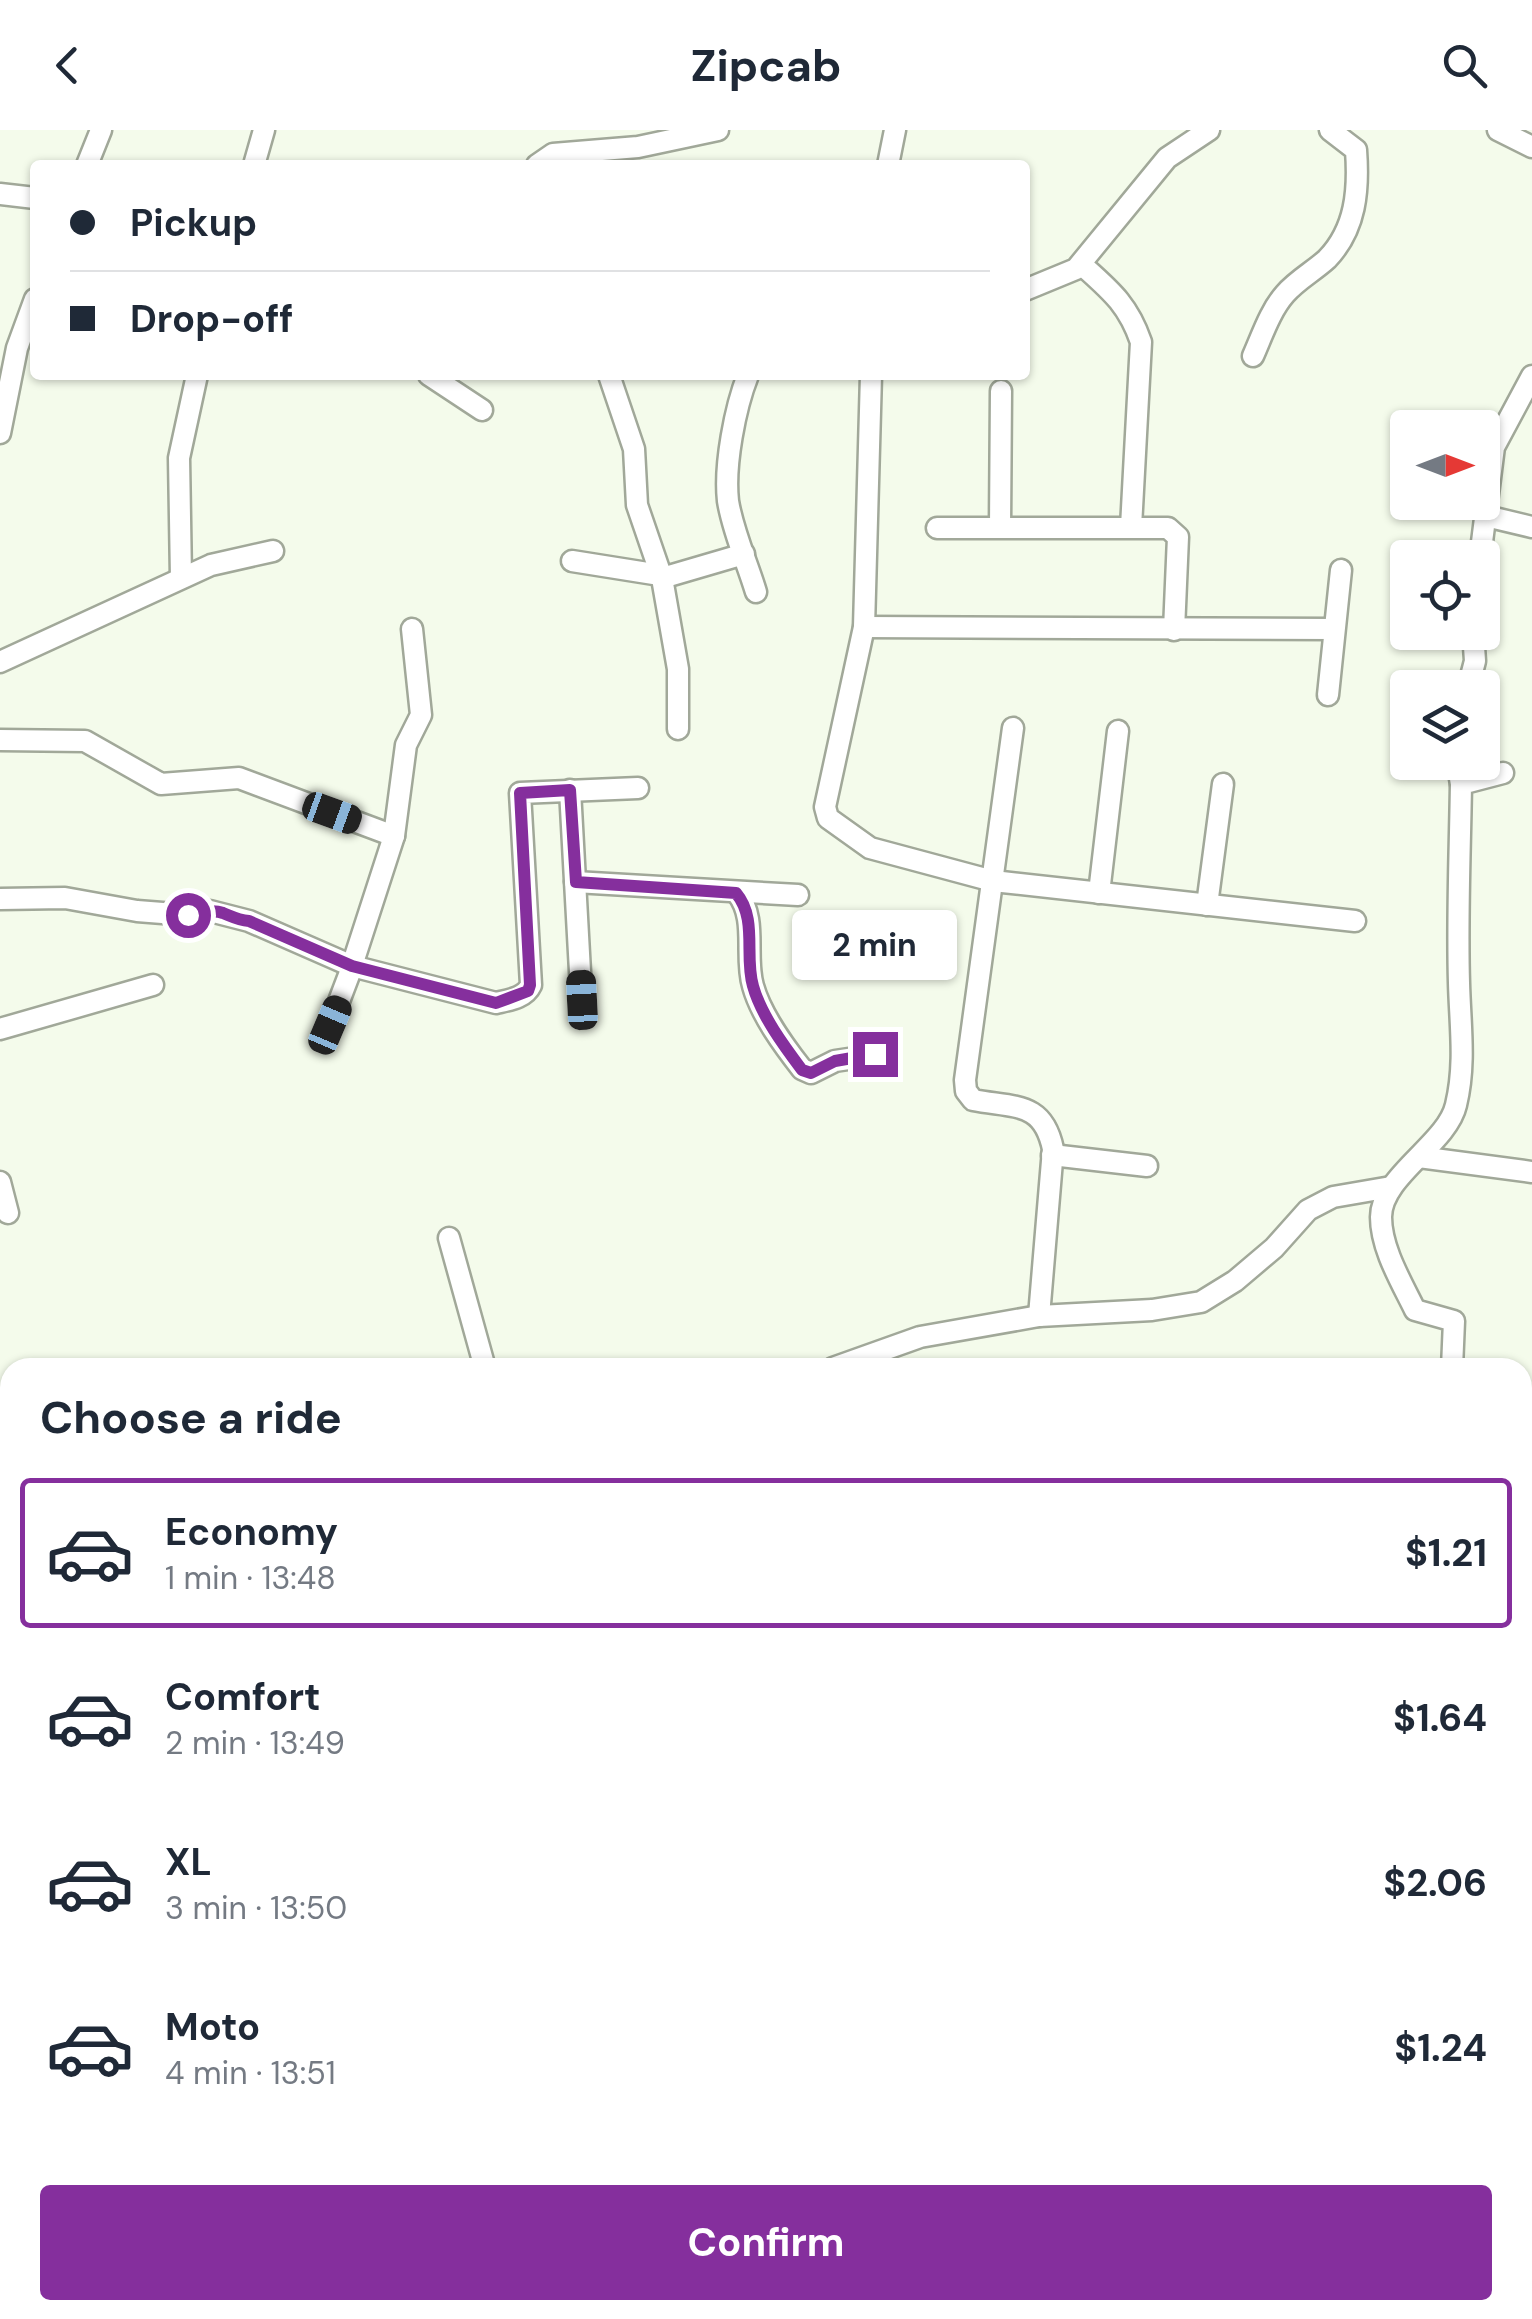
<!DOCTYPE html>
<meta charset="utf-8">
<style>
body{margin:0;font-family:"DM Sans",sans-serif;background:#f2f2f3;color:#1f2937;height:100vh;display:flex;flex-direction:column;font-size:38px;white-space:nowrap}
*{box-sizing:border-box;margin:0}
p{font-size:32px;color:#747a83}
.icon{flex:none;width:55px;height:55px;fill:none;stroke:currentColor;stroke-width:2;stroke-linecap:round;stroke-linejoin:round}
.map{position:relative;flex:1;overflow:hidden}
.sheet{position:absolute;left:0px;top:1228px;width:1532px;height:962px;display:flex;flex-direction:column;background:#fff;border-radius:30px 30px 0 0;box-shadow:0 2px 8px #0004}
.sheet>*{flex:none}
.hud{position:absolute;left:30px;top:30px;width:1000px;height:220px;border-radius:10px;box-shadow:0 2px 8px #0004;display:grid;align-content:center;height:220px;padding:0 40px;background:#fff}
.needle{width:65px;rotate:90deg}
.fabs{position:absolute;left:1390px;top:280px;display:grid;gap:20px}
.fabs a{display:grid;place-items:center;width:110px;height:110px;border-radius:10px;background:#fff;box-shadow:0 2px 8px #0004;font-size:50px}
.end{position:absolute;width:45px;height:45px;margin:-22px;border:12px solid #852f9d;background:#fff;box-shadow:0 0 0 5px #fff}
.from{border-radius:50%}
.bubble{position:absolute;height:70px;border-radius:10px;background:#fff;box-shadow:0 2px 8px #0004;font-size:32px;font-weight:700;line-height:70px;text-align:center}
.car{position:absolute;width:30px;height:60px;margin:-30px -15px;border-radius:12px;box-shadow:0 0 8px 2px #0007;background:linear-gradient(#222 24%,#8ab4d8 0 40%,#222 0 76%,#8ab4d8 0 86%,#222 0)}
.hud b{display:flex;align-items:center;gap:35px;height:95px;font-size:38px}
.hud b+b{border-top:2px solid #e0e1e3}
.hud i{width:25px;height:25px;background:#1f2937}
ul{padding:0;list-style:none}
li{display:flex;align-items:center;gap:30px;height:150px;margin:0 20px 15px;padding:0 20px;border:5px solid transparent;border-radius:10px}
li div{flex:1}
li b{display:block;font-size:38px}
li em{font-style:normal;font-weight:700}
li.active{border-color:#852f9d}
li>.icon{width:90px;height:90px;stroke-width:1.5}
h2{padding:0 40px;font-size:45px;line-height:120px}
.button{display:flex;gap:20px;margin-top:auto;padding:20px 40px}
.button a{flex:1;height:115px;border-radius:10px;background:#852f9d;color:#fff;font-size:40px;font-weight:700;line-height:115px;text-align:center}
header{display:flex;justify-content:space-between;align-items:center;height:130px;padding:0 40px;background:#fff;font-size:45px;font-weight:700}
.map>svg:first-child{display:block}
.lines{fill:none;stroke-linecap:round;stroke-linejoin:round}
.minor-casing{stroke:#a1a899;stroke-width:25}
.tertiary-casing{stroke:#a1a899;stroke-width:30}
.minor{stroke:#fff;stroke-width:20}
.tertiary{stroke:#fff;stroke-width:25}
.route{stroke:#852f9d;stroke-width:12}
</style>
<header><svg class="icon" aria-label="back" viewBox="0 0 24 24"><path d="M15 5l-7 7 7 7"/></svg>Zipcab<svg class="icon" aria-label="search" viewBox="0 0 24 24"><circle cx="10" cy="10" r="6"/><path d="M15 15l6 6"/></svg></header>
<div class="map">
<svg width="1532" height="2189" viewBox="0 0 1532 2189">
<rect width="100%" height="100%" fill="#f4fbeb"/>
<g class="lines">
<g class="minor-casing">
<g id="minor">
<polyline points="1498,0 1532,17"/>
<polyline points="87,35 101,0"/>
<polyline points="254,35 264,0"/>
<polyline points="537,35 553,24 638,17 718,0"/>
<polyline points="888,35 895,0"/>
<polyline points="0,64 35,68"/>
<path d="M 1081,134 C 1110,160 1128,174 1141,212 L 1131,397"/>
<polyline points="1025,160 1076,139 1167,28 1209,0"/>
<path d="M 1253,226 C 1262,206 1270,181 1285,164 C 1297,150 1314,141 1327,129 C 1356,99 1359,60 1356,20 L 1330,0"/>
<polyline points="429,245 482,280"/>
<polyline points="609,245 634,319 637,375 662,448 678,539 678,599"/>
<path d="M 748,245 C 735,278 724,335 728,371 C 733,402 747,432 756,462"/>
<polyline points="871,245 864,497 825,677 828,688 870,718 993,751 1355,791"/>
<polyline points="0,303 17,218 35,169"/>
<polyline points="1486,386 1532,397"/>
<polyline points="1000,397 1001,261"/>
<polyline points="937,398 1168,398 1178,407 1174,500"/>
<polyline points="1480,428 1494,317 1532,246"/>
<polyline points="572,431 660,445"/>
<polyline points="181,448 179,328 197,245"/>
<polyline points="662,448 744,424"/>
<polyline points="864,497 1333,499"/>
<polyline points="0,532 211,435 273,421"/>
<polyline points="1468,558 1475,531 1473,502"/>
<polyline points="1328,565 1341,440"/>
<path d="M 1013,598 L 965,950 L 966,961 L 973,970 C 1015,978 1043,971 1053,1019 L 1039,1186"/>
<polyline points="0,610 85,611 161,654 239,648 394,706"/>
<polyline points="1457,632 1461,654"/>
<polyline points="570,660 582,878"/>
<polyline points="575,752 798,765"/>
<path d="M 737,763 C 758,789 744,826 753,856 C 761,885 784,916 802,939 L 811,943 L 835,931 L 875,925"/>
<polyline points="1099,763 1118,601"/>
<path d="M 0,769 L 65,768 L 137,781 L 188,785 L 210,781 L 249,791 L 352,836 L 496,873 C 509,870 525,868 531,855 L 520,663 L 638,658"/>
<polyline points="1207,775 1223,654"/>
<polyline points="330,895 349,845 394,706 406,615 421,585 412,499"/>
<polyline points="0,899 153,855"/>
<polyline points="1052,1025 1147,1036"/>
<polyline points="1419,1027 1532,1042"/>
<polyline points="0,1052 8,1083"/>
<polyline points="449,1108 485,1238"/>
<polyline points="833,1238 920,1207 1039,1186 1152,1180 1201,1172 1235,1151 1274,1118 1308,1080 1333,1067 1391,1057"/>
<path d="M 1452,1238 L 1454,1191 L 1415,1180 C 1402,1153 1381,1119 1381,1087 C 1381,1046 1447,1014 1456,975 C 1466,934 1460,894 1459,853 C 1457,787 1460,720 1461,654 L 1503,643"/>
<polyline points="0,1375 10,1370"/>
<polyline points="1522,1430 1532,1448"/>
<polyline points="0,1579 10,1573"/>
<polyline points="1522,1581 1532,1583"/>
<polyline points="0,1777 10,1772"/>
<polyline points="1522,1792 1532,1795"/>
<polyline points="0,1939 10,1933"/>
<polyline points="1529,2001 1532,1989"/>
<polyline points="306,2189 316,2180"/>
</g>
</g>
<g class="tertiary-casing">
<g id="tertiary">
<polyline points="742,2180 757,2189"/>
<polyline points="830,2180 844,2189"/>
<polyline points="23,2189 28,2180"/>
<polyline points="62,2189 67,2180"/>
</g>
</g>
<use href="#minor" class="minor"/>
<use href="#tertiary" class="tertiary"/>
</g>
<g class="lines">
<path class="route" d="M 188,785 C 199,783 212,779 223,783 C 233,787 238,790 249,791 L 352,836 L 496,873 L 528,861 L 530,855 L 520,663 L 570,660 L 576,752 L 736,763 C 758,789 744,826 753,856 C 761,885 784,916 802,940 L 811,943 L 835,931 L 875,924"/>
</g>
</svg>
<div class="fabs">
<a><svg class="needle" viewBox="-14 -14 28 28"><path d="M0-13l5 13h-10z" fill="#e53935"/><path d="M0 13l5-13h-10z" fill="#747a83"/></svg></a>
<a><svg class="icon" aria-label="locate" viewBox="0 0 24 24"><circle cx="12" cy="12" r="6"/><path d="M12 2v4M12 18v4M2 12h4M18 12h4"/></svg></a>
<a><svg class="icon" aria-label="layers" viewBox="0 0 24 24"><path d="M12 4l9 5-9 5-9-5zM3 14l9 5 9-5"/></svg></a>
</div>
<i class="end from" style="left:188px;top:785px"></i>
<i class="end" style="left:875px;top:924px"></i>
<div class="bubble" style="left:792px;top:780px;width:165px">2 min</div>
<i class="car" style="left:332px;top:683px;rotate:110deg"></i>
<i class="car" style="left:582px;top:870px;rotate:357deg"></i>
<i class="car" style="left:330px;top:895px;rotate:23deg"></i>
<div class="hud">
<b><i class="from"></i>Pickup</b>
<b><i></i>Drop-off</b>
</div>
<section class="sheet">
<h2>Choose a ride</h2>
<ul>
<li class="active"><svg class="icon" aria-label="car" viewBox="0 0 24 24"><path d="M5 17H2v-5l4-1 3-4h7l3 4 3 1v5h-3M9 17h6M6 11h13"/><circle cx="7" cy="17" r="2"/><circle cx="17" cy="17" r="2"/></svg><div><b>Economy</b><p>1 min · 13:48</p></div><em>$1.21</em></li>
<li><svg class="icon" aria-label="car" viewBox="0 0 24 24"><path d="M5 17H2v-5l4-1 3-4h7l3 4 3 1v5h-3M9 17h6M6 11h13"/><circle cx="7" cy="17" r="2"/><circle cx="17" cy="17" r="2"/></svg><div><b>Comfort</b><p>2 min · 13:49</p></div><em>$1.64</em></li>
<li><svg class="icon" aria-label="car" viewBox="0 0 24 24"><path d="M5 17H2v-5l4-1 3-4h7l3 4 3 1v5h-3M9 17h6M6 11h13"/><circle cx="7" cy="17" r="2"/><circle cx="17" cy="17" r="2"/></svg><div><b>XL</b><p>3 min · 13:50</p></div><em>$2.06</em></li>
<li><svg class="icon" aria-label="car" viewBox="0 0 24 24"><path d="M5 17H2v-5l4-1 3-4h7l3 4 3 1v5h-3M9 17h6M6 11h13"/><circle cx="7" cy="17" r="2"/><circle cx="17" cy="17" r="2"/></svg><div><b>Moto</b><p>4 min · 13:51</p></div><em>$1.24</em></li>
</ul>
<div class="button"><a>Confirm</a></div>
</section>
</div>
